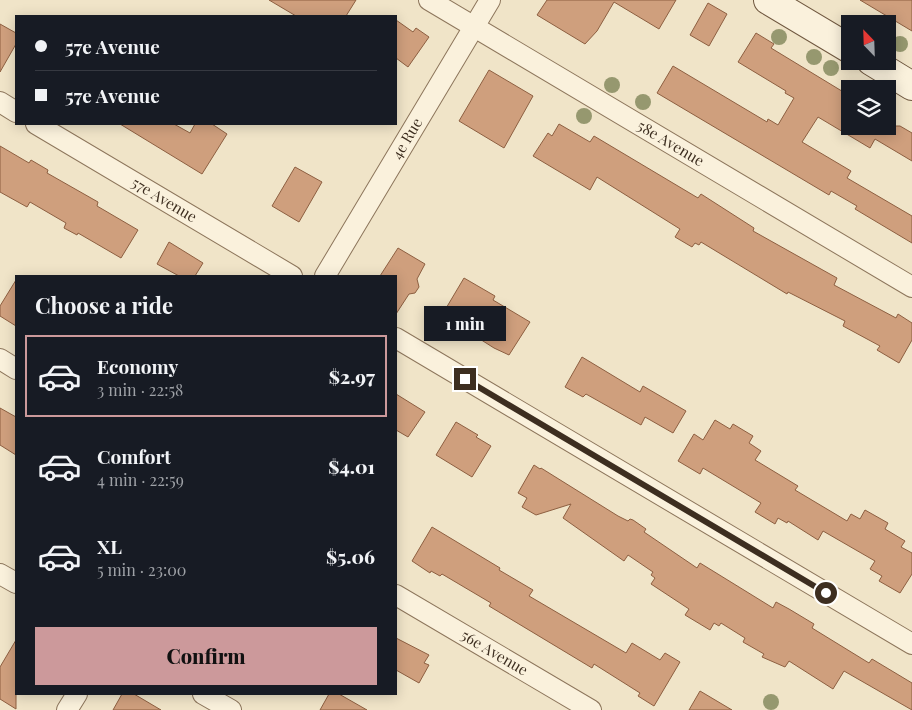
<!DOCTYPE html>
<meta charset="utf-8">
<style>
body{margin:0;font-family:"Playfair Display",serif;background:#242831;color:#f1f3f6;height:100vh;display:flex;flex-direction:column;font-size:19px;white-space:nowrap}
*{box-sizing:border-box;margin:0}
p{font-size:16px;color:#9ea1a6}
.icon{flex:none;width:28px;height:28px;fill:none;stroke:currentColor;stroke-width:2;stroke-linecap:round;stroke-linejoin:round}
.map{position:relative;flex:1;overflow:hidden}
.sheet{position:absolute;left:15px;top:275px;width:382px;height:420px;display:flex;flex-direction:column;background:#171b24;border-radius:0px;box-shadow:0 2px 12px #0003}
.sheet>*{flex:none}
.banner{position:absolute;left:15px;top:15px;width:382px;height:110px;border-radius:0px;box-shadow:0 2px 12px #0003;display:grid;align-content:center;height:110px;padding:0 20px;background:#171b24}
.needle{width:32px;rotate:337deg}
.tools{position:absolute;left:841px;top:15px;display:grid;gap:10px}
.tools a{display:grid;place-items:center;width:55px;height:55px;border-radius:0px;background:#171b24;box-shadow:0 2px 12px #0003;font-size:25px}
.end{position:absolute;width:22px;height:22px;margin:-11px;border:6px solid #3d2e20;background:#fff;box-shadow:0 0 0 2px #fff}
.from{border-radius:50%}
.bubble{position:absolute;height:35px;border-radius:0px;background:#171b24;box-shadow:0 2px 12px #0003;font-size:16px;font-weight:800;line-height:35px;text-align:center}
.banner b{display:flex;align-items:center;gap:18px;height:48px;font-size:19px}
.banner b+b{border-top:1px solid #363941}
.banner i{width:12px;height:12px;background:#f1f3f6}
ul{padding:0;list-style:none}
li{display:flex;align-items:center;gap:15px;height:82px;margin:0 10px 8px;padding:0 10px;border:2px solid transparent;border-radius:0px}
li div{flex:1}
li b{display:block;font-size:19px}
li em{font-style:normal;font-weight:800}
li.on{border-color:#cc999b}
li>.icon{width:45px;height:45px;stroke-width:1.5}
h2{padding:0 20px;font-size:22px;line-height:60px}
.cta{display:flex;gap:10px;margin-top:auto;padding:10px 20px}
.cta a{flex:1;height:58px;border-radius:0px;background:#cc999b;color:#111;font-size:20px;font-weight:800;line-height:58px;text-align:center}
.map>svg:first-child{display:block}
.building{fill:#cf9f7d;stroke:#8d5f41}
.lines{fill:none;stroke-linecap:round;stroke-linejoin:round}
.street-casing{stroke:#8d765c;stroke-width:22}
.secondary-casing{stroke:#6f573f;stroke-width:30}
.street{stroke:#faf1dc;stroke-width:20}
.secondary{stroke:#faf1dc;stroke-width:28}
.tree{fill:#96986f}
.route{stroke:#3d2e20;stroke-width:6}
.labels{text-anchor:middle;stroke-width:4;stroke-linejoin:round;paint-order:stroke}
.street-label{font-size:15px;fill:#3d2e20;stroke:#f7eed8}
</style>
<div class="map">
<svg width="912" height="710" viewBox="0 0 912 710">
<rect width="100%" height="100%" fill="#f0e4c8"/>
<g class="building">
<polygon points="269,0 356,0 346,16 296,16"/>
<polygon points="547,0 676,0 659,29 614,2 597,31 585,44 537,15"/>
<polygon points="860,0 912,0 912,31"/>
<polygon points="708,3 727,14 709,46 690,35"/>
<polygon points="396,20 413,32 416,28 429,37 408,67 396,58"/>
<polygon points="0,24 16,33 16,44 0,72"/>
<polygon points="756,33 774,44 771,48 850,96 850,126 900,126 912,133 912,161 875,139 870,148 818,117 802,142 851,171 847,178 912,216 912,243 855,209 857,206 831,191 829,195 657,93 673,66 767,122 768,119 778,125 794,98 785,93 786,91 738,62"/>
<polygon points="489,70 533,96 504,148 459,121"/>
<polygon points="120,124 174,124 190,133 195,124 212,124 227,134 202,174"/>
<polygon points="559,124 590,142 594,136 698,198 701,194 754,228 753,231 837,278 834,285 896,318 898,314 912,323 912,340 899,363 877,350 880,346 843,326 845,321 788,292 787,294 701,242 699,245 695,243 692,247 675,237 680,229 597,177 590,190 533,156 548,133 552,136"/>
<polygon points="0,146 29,163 31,160 48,170 47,173 98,202 97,206 138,230 121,258 78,233 77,235 64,228 66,223 30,202 27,207 0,192"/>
<polygon points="295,167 322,182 299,222 272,206"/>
<polygon points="169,242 203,263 195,276 179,276 157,264"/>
<polygon points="398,248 425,264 417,279 419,287 415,293 409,294 396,314 396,276 380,276"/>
<polygon points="464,278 495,296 493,300 530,322 509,355 494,348 442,315"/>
<polygon points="16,280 16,326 0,316 0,306"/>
<polygon points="582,357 640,392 643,386 686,411 673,433 645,417 641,425 586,394 583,397 565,387"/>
<polygon points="396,394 425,412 408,437 396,430"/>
<polygon points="0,408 16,417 16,455 0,445"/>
<polygon points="715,420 730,429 733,424 753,436 749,443 761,451 755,460 798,486 795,490 847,521 851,514 860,519 865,510 888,523 885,529 905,541 901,547 912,553 912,574 900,593 879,581 882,576 870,569 875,561 823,531 818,540 788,521 787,523 778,518 775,524 755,512 761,503 703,468 700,474 678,461 694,434 703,440"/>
<polygon points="456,422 478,435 476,437 491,446 472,477 436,455"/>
<polygon points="534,465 540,469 541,468 618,516 628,521 630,519 633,520 646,529 644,532 697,568 700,563 773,608 776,602 789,609 814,624 812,628 869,663 872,659 912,683 912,710 844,671 833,689 789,661 785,667 762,657 764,654 743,642 745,638 721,623 719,626 714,623 710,630 685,615 689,609 651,584 655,578 651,575 653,572 628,555 624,561 563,518 571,504 536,515 522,507 527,498 518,493"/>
<polygon points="432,527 500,568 499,570 533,590 529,596 626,653 632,643 660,660 665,653 680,662 654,706 638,696 640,693 594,664 592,668 489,606 491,603 442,574 440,576 431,571 430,573 412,561"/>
<polygon points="396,638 429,655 424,663 429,665 419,683 396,670"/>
<polygon points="16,640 16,709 0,699 0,667"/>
<polygon points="700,691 732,710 689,710"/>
<polygon points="122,694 134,694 161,710 113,710"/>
<polygon points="329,694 339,694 367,710 320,710"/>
</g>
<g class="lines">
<g class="street-casing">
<g id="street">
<path id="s1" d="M 429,0 L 912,287"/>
<polyline points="0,102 16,112"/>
<path id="s2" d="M 36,124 L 292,276"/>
<path id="s3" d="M 325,276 L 490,0"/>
<polyline points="396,338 912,644"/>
<polyline points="0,359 16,369"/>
<polyline points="0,574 16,583"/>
<path id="s4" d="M 396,595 L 591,710"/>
<polyline points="203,694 231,710"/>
<polyline points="67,710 77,694"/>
</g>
</g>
<g class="secondary-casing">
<g id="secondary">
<polyline points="768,0 850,49"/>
<polyline points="871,61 912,86"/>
</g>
</g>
<use href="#street" class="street"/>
<use href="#secondary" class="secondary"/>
</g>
<g class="tree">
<circle cx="779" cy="37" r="8"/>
<circle cx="900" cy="44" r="8"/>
<circle cx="814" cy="57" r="8"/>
<circle cx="831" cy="68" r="8"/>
<circle cx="612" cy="85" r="8"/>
<circle cx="643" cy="102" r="8"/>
<circle cx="584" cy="116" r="8"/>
<circle cx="771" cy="702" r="8"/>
</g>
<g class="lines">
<polyline class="route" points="465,379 826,593"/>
</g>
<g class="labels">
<g class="street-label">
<text dy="5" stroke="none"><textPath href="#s3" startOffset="160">4e Rue</textPath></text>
<text dy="5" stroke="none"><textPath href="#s1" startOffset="281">58e Avenue</textPath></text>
<text dy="5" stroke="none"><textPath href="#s2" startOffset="149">57e Avenue</textPath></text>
<text dy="5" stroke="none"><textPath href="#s4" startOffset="114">56e Avenue</textPath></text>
</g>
</g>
</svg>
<div class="tools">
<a><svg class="needle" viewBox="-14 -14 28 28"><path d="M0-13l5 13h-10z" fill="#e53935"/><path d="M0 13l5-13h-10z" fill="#9ea1a6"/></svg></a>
<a><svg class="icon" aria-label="layers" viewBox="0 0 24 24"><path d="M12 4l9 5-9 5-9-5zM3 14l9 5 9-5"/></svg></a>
</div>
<i class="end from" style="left:826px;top:593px"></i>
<i class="end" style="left:465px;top:379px"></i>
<div class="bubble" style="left:424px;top:306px;width:82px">1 min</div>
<div class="banner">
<b><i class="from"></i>57e Avenue</b>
<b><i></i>57e Avenue</b>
</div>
<section class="sheet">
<h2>Choose a ride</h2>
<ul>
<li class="on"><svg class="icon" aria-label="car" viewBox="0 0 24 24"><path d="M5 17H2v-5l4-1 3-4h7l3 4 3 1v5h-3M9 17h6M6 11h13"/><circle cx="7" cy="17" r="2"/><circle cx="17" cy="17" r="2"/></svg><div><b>Economy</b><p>3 min · 22:58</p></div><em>$2.97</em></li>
<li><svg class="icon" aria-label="car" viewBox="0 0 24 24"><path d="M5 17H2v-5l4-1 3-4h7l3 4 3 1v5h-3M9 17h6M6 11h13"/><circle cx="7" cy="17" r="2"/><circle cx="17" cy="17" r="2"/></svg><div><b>Comfort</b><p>4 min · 22:59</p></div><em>$4.01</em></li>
<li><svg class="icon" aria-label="car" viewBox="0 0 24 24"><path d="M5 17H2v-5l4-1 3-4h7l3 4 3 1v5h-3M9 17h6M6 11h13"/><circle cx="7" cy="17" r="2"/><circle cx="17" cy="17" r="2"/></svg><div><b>XL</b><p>5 min · 23:00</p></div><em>$5.06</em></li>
</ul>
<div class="cta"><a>Confirm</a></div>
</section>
</div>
